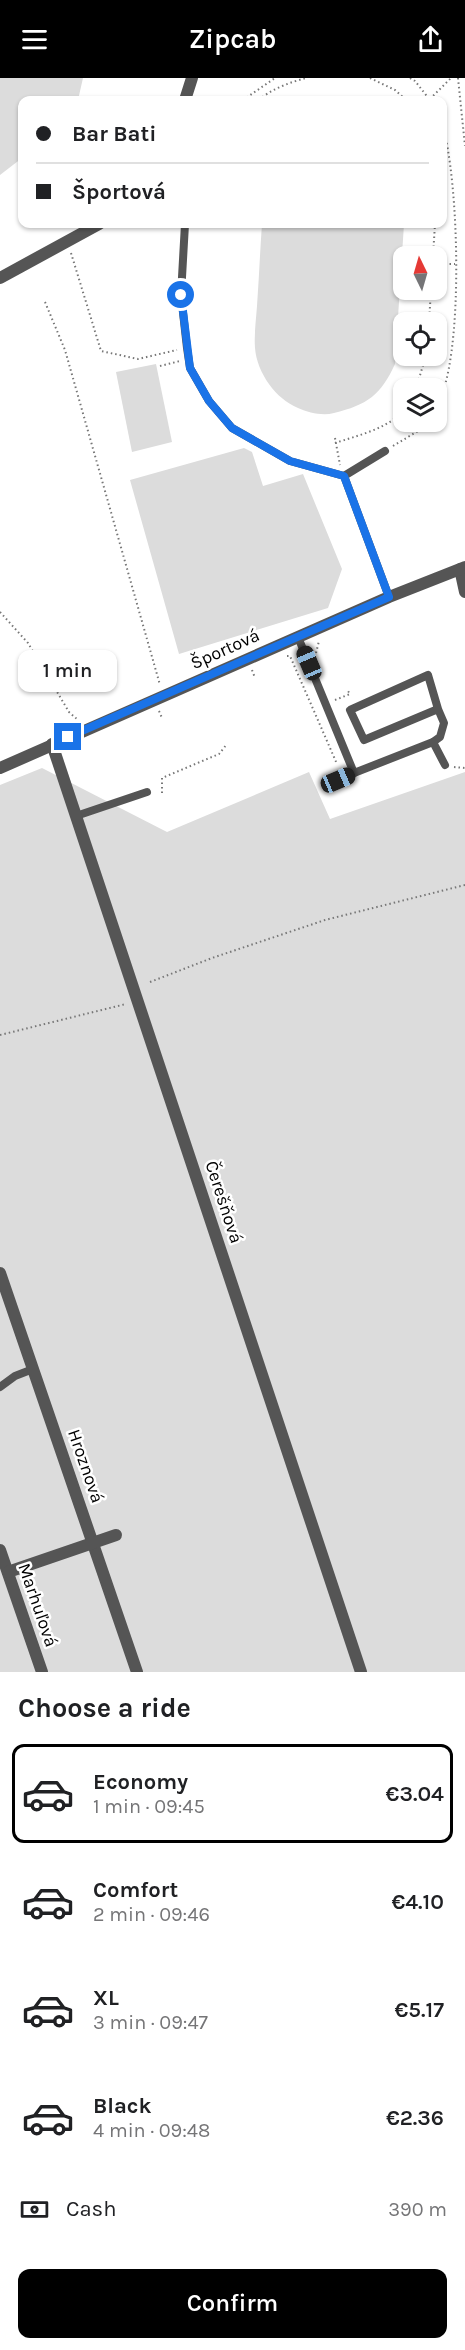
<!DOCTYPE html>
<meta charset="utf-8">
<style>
body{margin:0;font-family:Karla,sans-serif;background:#f6f6f6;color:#202124;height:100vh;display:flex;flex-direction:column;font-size:22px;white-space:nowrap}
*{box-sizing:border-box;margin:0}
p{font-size:20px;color:#757577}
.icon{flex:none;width:33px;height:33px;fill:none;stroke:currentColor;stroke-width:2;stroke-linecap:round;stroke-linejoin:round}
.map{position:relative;height:1594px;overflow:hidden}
.details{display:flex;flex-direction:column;background:#fff;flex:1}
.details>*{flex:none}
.banner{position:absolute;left:18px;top:18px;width:429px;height:132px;border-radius:12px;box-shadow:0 2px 4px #0004;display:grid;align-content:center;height:132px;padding:0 18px;background:#fff}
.needle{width:39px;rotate:355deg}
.controls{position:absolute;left:393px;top:168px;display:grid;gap:12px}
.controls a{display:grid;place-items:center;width:54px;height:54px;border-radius:12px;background:#fff;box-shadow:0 2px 4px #0004;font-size:30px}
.end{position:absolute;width:27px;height:27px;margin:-14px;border:8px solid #1a73e8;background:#fff;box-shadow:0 0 0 3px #fff}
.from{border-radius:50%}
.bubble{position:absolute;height:42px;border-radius:12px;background:#fff;box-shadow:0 2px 4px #0004;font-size:20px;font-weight:600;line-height:42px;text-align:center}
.car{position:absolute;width:18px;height:36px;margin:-18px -9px;border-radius:8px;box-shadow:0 0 4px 2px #0007;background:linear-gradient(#222 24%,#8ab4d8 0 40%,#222 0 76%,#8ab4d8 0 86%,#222 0)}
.banner b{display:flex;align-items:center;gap:21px;height:57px;font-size:22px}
.banner b+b{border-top:2px solid #e0e0e0}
.banner i{width:15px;height:15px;background:#202124}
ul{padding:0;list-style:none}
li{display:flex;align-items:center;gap:18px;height:99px;margin:0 12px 9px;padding:0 6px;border:3px solid transparent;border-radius:12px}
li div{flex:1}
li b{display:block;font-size:22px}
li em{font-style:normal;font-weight:600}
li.active{border-color:#000}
li>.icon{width:54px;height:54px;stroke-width:1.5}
h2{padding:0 18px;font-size:27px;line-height:72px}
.pay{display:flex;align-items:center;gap:15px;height:66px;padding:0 18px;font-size:22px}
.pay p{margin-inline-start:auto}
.button{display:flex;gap:12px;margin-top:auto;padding:12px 18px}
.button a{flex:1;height:69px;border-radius:12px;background:#000;color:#fff;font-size:24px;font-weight:600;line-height:69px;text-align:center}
header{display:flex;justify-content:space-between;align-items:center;height:78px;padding:0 18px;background:#000;color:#fff;font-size:27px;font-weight:600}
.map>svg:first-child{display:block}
.green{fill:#dcdcdc}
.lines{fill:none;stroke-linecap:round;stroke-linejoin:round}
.path{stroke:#777;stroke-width:2;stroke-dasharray:1.5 3;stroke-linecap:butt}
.lane{stroke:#555;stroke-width:8}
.street{stroke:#555;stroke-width:12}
.route{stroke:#1a73e8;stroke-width:8}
.labels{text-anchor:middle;stroke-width:5;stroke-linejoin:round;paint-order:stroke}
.street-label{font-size:18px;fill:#000;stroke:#fff}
</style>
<header><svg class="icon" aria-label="menu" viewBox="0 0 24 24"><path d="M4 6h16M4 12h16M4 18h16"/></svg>Zipcab<svg class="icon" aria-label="share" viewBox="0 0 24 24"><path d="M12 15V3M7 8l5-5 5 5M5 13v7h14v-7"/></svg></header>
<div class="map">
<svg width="465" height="1594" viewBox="0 0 465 1594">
<rect width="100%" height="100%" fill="#fff"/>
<g class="green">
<polygon points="0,0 83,0 78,22 22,22 22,80 0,97"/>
<path d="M 262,146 L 404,146 L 395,286 C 381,317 367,327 334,335 C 323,338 309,335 298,330 C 276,321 257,295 255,270 C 254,256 256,242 257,228 C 259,201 260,173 262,146 Z"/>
<polygon points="156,286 172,364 132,374 116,294"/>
<polygon points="244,370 252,374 263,408 303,396 342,491 328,530 179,576 130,402"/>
<polygon points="42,690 167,754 309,694 330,741 465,694 465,1594 0,1594 0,707"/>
</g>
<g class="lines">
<g class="path">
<polyline points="370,0 395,12 406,22"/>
<polyline points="410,0 415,3 430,22"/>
<polyline points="458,0 465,68"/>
<polyline points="430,21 451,0"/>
<polyline points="243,22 275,0"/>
<path d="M 259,22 C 271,11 291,4 306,0"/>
<polyline points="71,175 101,273 138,281 177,272"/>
<polyline points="433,178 435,146"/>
<polyline points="436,186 455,186"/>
<polyline points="45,224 65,272 160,607"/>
<polyline points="429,244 431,212"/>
<polyline points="160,288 180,283"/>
<polyline points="416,310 426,278"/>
<path d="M 436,329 C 465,284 459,98 442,46"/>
<polyline points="335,360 340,387"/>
<path d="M 335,365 C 356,358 391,350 404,331"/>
<polyline points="393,368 418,353 426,344"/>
<polyline points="0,534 28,565 69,634 78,642"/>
<polyline points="316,575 319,563"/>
<polyline points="287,578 290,578 337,686"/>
<polyline points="252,592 255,600"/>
<polyline points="335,622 350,616 348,613"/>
<polyline points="159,633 162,640"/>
<polyline points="454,689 465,690"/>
<polyline points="162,715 162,700 219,676 227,666"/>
<polyline points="150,904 212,880 325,842 465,807"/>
<polyline points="0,957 126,926"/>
</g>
<g class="lane">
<polyline points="185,146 181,217 187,270 190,290 209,323 232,350 290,383 344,398"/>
<polyline points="385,373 344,398 389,519"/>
<polyline points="298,559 354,695 433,664 440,659 444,645 438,631 364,662 350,632 428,597 438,631"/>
<polyline points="433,664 445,687"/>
<polyline points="338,702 354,695"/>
<polyline points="76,738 147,714"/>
<polyline points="0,1309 15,1298 33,1291"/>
</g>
<g class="street">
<polyline points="185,22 192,0"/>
<polyline points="0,200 99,146"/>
<polyline points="460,491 465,514"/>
<polyline points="52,666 361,1594"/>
<polyline points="0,690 389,519 465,489"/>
<polyline points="0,1195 137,1594"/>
<polyline points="0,1472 42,1594"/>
<polyline points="8,1494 116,1457"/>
</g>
</g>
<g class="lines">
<polyline class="route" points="68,659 389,519 344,398 290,383 232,350 209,323 190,290 181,217"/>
</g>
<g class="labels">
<g class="street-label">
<text transform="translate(225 571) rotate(-24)" y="6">Športová</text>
<text transform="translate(224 1124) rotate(72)" y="6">Čerešňová</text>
<text transform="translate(86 1388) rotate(71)" y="6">Hroznová</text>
<text transform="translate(38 1527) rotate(71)" y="6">Marhuľová</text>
</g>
</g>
</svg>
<div class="controls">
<a><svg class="needle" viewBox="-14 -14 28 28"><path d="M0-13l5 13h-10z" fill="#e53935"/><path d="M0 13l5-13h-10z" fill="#757577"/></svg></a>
<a><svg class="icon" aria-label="locate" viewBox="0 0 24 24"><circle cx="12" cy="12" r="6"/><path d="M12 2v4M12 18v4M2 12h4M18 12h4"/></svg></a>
<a><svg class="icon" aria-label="layers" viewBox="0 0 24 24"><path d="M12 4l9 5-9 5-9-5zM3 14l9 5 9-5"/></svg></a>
</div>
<i class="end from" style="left:181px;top:217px"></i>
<i class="end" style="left:68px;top:659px"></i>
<div class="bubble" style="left:18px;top:572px;width:99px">1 min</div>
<i class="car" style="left:309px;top:585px;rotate:337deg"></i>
<i class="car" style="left:338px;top:702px;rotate:67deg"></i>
<div class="banner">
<b><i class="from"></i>Bar Bati</b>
<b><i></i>Športová</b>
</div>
</div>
<section class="details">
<h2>Choose a ride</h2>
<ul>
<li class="active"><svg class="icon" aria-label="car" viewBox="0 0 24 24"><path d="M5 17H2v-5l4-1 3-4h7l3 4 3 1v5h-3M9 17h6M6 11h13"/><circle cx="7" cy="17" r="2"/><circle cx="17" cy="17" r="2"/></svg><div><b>Economy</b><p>1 min · 09:45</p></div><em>€3.04</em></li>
<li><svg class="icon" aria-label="car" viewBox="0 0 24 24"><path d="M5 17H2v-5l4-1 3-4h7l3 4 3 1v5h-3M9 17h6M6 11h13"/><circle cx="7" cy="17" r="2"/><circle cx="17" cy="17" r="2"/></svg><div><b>Comfort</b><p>2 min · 09:46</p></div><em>€4.10</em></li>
<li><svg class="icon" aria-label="car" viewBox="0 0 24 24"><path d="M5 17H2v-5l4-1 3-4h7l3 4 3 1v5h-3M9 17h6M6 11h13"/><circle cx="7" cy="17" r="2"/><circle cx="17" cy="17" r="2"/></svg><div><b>XL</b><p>3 min · 09:47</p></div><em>€5.17</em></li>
<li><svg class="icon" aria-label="car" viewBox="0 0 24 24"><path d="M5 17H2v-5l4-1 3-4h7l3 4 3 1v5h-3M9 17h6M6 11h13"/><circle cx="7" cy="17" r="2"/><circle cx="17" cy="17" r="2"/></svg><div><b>Black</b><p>4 min · 09:48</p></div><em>€2.36</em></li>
</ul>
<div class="pay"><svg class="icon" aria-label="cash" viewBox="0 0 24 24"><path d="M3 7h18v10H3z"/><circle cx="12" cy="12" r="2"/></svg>Cash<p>390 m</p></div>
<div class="button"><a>Confirm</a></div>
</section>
